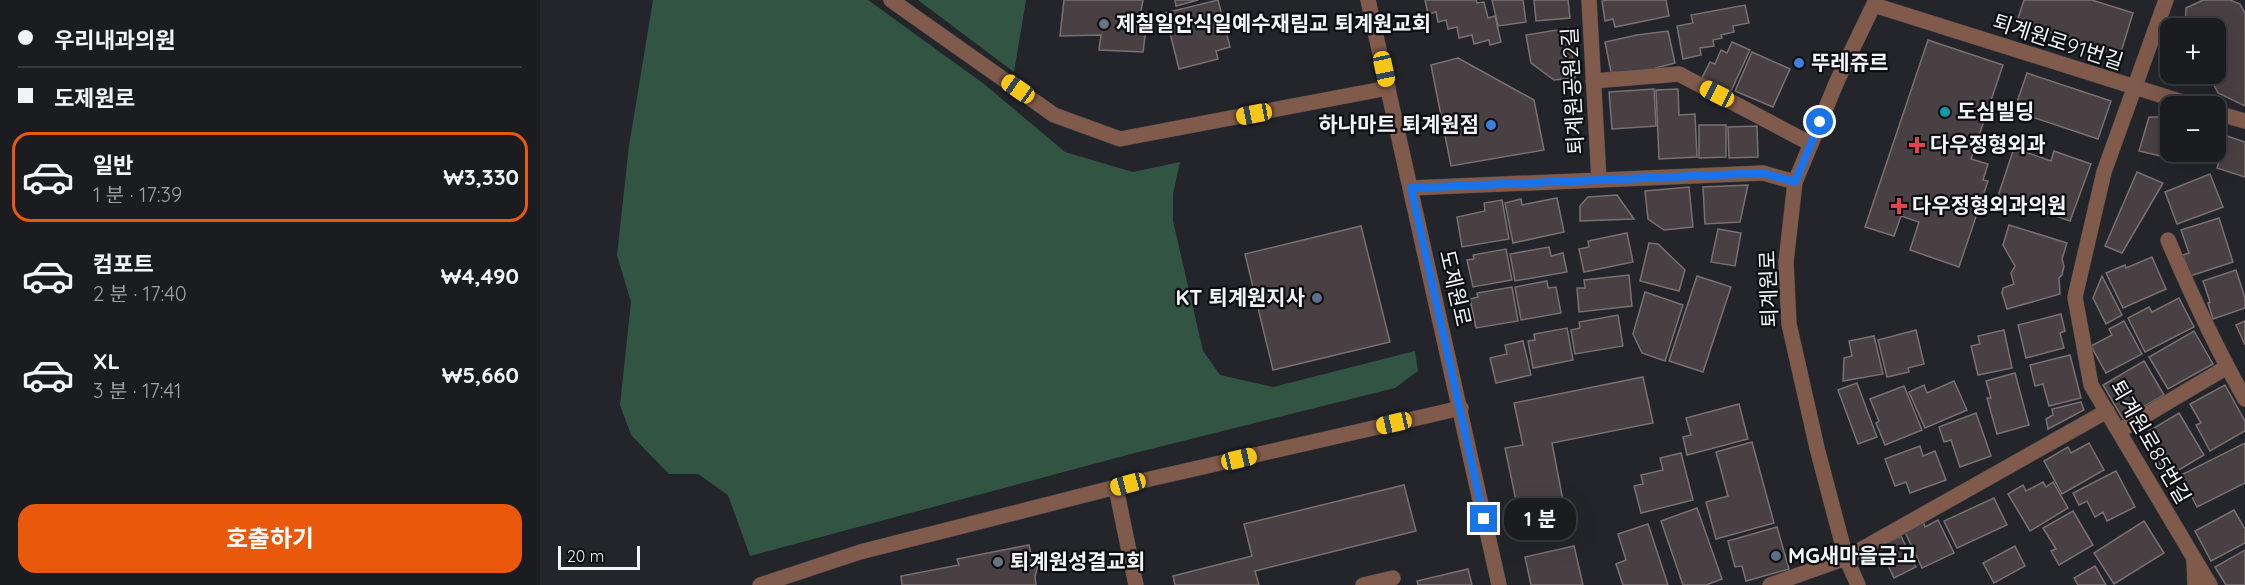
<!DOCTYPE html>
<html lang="ko">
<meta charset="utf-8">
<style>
body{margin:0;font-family:Quicksand,"Noto Sans KR",sans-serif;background:#27292d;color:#f1f3f6;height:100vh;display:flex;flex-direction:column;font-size:22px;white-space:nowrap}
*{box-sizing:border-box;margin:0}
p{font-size:20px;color:#9fa1a5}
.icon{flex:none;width:33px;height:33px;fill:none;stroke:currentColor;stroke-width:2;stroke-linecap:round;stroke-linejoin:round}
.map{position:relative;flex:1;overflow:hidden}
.details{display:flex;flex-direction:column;background:#1a1c20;width:540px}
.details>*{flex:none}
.hud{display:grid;align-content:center;height:132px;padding:0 18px;background:#1a1c20}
.fabs{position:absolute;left:1620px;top:18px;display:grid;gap:12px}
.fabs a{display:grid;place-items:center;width:66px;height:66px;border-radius:12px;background:#1a1c20;box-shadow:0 6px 24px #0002,0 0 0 2px #383a3e;font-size:30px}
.scale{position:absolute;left:18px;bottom:15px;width:82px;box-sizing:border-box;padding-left:6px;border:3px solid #f2f4f8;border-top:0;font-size:16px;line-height:21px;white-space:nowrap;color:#f2f4f8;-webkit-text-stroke:4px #0d0e11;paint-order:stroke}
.end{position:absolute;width:27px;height:27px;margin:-14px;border:8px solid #1a73e8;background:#fff;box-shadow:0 0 0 3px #fff}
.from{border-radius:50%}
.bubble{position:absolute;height:42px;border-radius:18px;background:#1a1c20;box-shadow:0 6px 24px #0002,0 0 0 2px #383a3e;font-size:20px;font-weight:700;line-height:42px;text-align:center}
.car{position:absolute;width:18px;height:36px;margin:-18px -9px;border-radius:8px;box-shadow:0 0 4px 2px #0007;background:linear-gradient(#f5c518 24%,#345 0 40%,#f5c518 0 76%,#345 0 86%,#f5c518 0)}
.hud b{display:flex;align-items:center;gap:21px;height:57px;font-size:22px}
.hud b+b{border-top:2px solid #383a3e}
.hud i{width:15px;height:15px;background:#f1f3f6}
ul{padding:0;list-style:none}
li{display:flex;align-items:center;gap:18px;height:90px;margin:0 12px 9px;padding:0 6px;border:3px solid transparent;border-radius:18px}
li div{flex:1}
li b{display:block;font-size:22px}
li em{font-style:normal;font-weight:700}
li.active{border-color:#ea580c}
li>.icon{width:54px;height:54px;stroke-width:1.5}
.button{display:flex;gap:12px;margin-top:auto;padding:12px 18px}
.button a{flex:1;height:69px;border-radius:18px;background:#ea580c;color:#fff;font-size:24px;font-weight:700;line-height:69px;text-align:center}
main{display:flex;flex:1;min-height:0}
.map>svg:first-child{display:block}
.green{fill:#325543}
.building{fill:#494043;stroke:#797072;stroke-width:1.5}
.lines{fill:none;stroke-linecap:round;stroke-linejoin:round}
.minor-casing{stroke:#404248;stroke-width:16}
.minor{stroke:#805b4c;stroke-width:15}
.route{stroke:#1a73e8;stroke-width:8}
.worship-dot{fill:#6b7280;stroke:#0d0e11;stroke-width:2}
.shop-dot{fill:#3f7fe0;stroke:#0d0e11;stroke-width:2}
.culture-dot{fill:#0f9aa8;stroke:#0d0e11;stroke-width:2}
.health-dot{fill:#e0444e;stroke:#0d0e11;stroke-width:2}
.service-dot{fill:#5c6f8a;stroke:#0d0e11;stroke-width:2}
.labels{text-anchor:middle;stroke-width:4.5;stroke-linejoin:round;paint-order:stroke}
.poi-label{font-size:21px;font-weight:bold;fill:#f2f4f8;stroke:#0d0e11;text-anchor:start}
.street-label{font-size:21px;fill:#f2f4f8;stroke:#0d0e11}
</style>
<main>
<section class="details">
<div class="hud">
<b><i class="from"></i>우리내과의원</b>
<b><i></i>도제원로</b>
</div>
<ul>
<li class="active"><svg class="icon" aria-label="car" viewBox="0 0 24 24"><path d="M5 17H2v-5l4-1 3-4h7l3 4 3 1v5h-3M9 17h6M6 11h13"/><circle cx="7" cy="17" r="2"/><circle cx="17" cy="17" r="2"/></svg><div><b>일반</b><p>1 분 · 17:39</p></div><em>₩3,330</em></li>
<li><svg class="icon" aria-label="car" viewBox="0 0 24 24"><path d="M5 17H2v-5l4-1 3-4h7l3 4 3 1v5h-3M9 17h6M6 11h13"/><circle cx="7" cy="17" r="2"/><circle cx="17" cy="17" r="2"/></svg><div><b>컴포트</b><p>2 분 · 17:40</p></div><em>₩4,490</em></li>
<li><svg class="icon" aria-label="car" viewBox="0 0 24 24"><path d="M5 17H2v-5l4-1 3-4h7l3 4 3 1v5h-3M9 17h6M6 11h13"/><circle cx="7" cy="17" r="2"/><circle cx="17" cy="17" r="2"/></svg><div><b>XL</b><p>3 분 · 17:41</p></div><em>₩5,660</em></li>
</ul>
<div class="button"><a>호출하기</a></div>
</section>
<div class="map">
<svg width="1705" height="585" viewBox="0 0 1705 585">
<rect width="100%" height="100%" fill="#23252b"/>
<g class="green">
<polygon points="113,0 328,0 444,84 525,152 593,172 640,162 633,194 633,221 663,351 680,375 733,387 875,351 878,371 855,388 587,455 210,556 188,495 158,474 129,474 91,435 80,405 91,302 77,255 89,146"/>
<polygon points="378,0 486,0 474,72"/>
</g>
<g class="building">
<polygon points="524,0 603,0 601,11 608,13 603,52 559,50 561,35 520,36"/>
<polygon points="635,0 658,0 636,6"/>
<polygon points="678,0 690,47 676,51 678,59 639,69 625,13"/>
<polygon points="885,0 936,0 937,3 944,2 948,18 955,16 961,42 950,45 949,40 934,44 932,35 919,38 917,27 908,29 906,20 898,22 896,12 888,14"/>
<polygon points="952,0 983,0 986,22 958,26"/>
<polygon points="994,0 1028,0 1030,18 996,21"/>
<polygon points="1067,0 1126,0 1129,16 1075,27 1073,19 1065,21 1062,1"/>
<polygon points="1484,0 1552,0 1593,13 1580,55 1477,21"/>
<polygon points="1663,0 1690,0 1700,4 1705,13 1705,106 1678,93 1668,74 1676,74 1676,28 1645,28 1646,8"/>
<polygon points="1205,5 1209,23 1193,26 1194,32 1181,35 1182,38 1173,40 1174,46 1160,48 1161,55 1143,59 1137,26 1153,23 1151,15"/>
<polygon points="1029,28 1035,78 1014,80 991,63 986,35"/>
<polygon points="1128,31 1135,63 1101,72 1071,72 1065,42 1097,35"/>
<polygon points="1388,40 1463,65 1431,159 1448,164 1443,180 1448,181 1419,267 1370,250 1379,222 1361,216 1354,236 1325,227"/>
<polygon points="1192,42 1210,50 1191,91 1162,78 1170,62 1175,64 1181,50 1187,53"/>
<polygon points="1212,52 1250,69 1233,107 1195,91"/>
<polygon points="918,58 994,100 1004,150 911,166 891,65"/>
<polygon points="1487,73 1571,101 1558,139 1474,111"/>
<polygon points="1114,89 1116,126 1072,129 1069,92"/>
<polygon points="1138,89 1139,115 1155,114 1157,157 1119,159 1116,90"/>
<polygon points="1623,111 1630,113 1630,152 1632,153 1626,151 1625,157 1599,151 1609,117 1621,117"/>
<polygon points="1159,125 1186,125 1186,157 1159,158"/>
<polygon points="1217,126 1218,157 1189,158 1188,127"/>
<polygon points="1687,136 1705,142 1705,177 1677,168"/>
<polygon points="1474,148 1511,161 1514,151 1551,164 1530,221 1458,196"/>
<polygon points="1597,172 1623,183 1582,253 1565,246"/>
<polygon points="1670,174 1683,207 1637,224 1625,192"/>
<polygon points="1208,185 1200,222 1165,224 1163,187"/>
<polygon points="1149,187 1153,227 1124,230 1108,219 1105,191"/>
<polygon points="1077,195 1094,219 1040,221 1040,206 1048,197"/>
<polygon points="1017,198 1024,232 973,243 965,203 981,199 982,205"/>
<polygon points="962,200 969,239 922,247 917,217 945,211 944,203"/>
<polygon points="1679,218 1693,262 1650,276 1643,255 1649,253 1641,230"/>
<polygon points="1469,225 1527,243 1522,259 1524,266 1522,275 1519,278 1520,294 1467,309 1462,293 1463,288 1474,284 1471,273 1475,266 1463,245"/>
<polygon points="821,226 850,342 733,370 705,254"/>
<polygon points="1178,229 1201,233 1195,266 1171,262"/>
<polygon points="1087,233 1093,262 1044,272 1039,249 1049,247 1048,241"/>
<polygon points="1109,243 1118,244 1145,270 1139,291 1100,281"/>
<polygon points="1009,247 1011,256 1023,253 1027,272 975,281 970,254"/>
<polygon points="966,249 972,280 933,287 927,260 934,259 933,255"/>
<polygon points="1612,257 1626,289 1583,308 1566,273 1585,265 1586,268"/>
<polygon points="1696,270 1705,298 1705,308 1673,319 1668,303 1670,302 1663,281"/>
<polygon points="1089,275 1092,306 1039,312 1037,288 1045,288 1044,280"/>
<polygon points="1157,276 1191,287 1163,372 1129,361"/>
<polygon points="1562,276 1582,315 1566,324 1553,298"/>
<polygon points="1007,281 1008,288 1016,287 1021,313 981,320 975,287"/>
<polygon points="972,287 978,321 936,328 930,299 938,297 937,293"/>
<polygon points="1105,292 1143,305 1125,361 1102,353 1093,334"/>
<polygon points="1639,298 1654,327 1605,352 1588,318 1609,307 1612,312"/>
<polygon points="1521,314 1525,331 1520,333 1524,348 1486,358 1478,325"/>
<polygon points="1078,315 1083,346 1035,354 1031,330 1040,328 1039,322"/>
<polygon points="1584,321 1602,354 1566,373 1551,346 1572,335 1569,329"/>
<polygon points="1705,321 1705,345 1696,325"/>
<polygon points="1027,328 1033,360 993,368 988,341 995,340 994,334"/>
<polygon points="1376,330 1384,364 1368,368 1369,372 1347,377 1338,340"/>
<polygon points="1464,330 1472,368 1438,375 1431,346 1440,344 1438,336"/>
<polygon points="1654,331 1673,364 1628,389 1609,357"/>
<polygon points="1334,336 1343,374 1303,381 1304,358 1312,356 1309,341"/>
<polygon points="983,341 991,375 956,383 950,358 967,354 965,345"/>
<polygon points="1530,355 1541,398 1509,406 1503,384 1495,386 1490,365"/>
<polygon points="1604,361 1624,395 1583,419 1563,385"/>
<polygon points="1475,373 1489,425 1457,434 1447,398 1451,398 1446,381"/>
<polygon points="1103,377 1113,423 1012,443 1024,506 979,515 965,448 983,445 974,403"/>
<polygon points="1414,381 1427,410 1385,428 1369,392 1384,385 1387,393"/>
<polygon points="1317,383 1337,437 1318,444 1298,390"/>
<polygon points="1685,385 1705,421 1705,431 1670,451 1656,425 1661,423 1650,404"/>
<polygon points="1364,386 1382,430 1345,445 1336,423 1339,421 1330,399"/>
<polygon points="1541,402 1544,410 1508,429 1506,419 1513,415 1512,409"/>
<polygon points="1199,404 1208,439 1147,455 1143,437 1151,435 1146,418"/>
<polygon points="1436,413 1451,456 1420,467 1411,440 1404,442 1399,427"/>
<polygon points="1639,413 1664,455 1627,477 1614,455 1621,451 1609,431"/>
<polygon points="1212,442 1234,523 1176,539 1166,502 1188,496 1176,452"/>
<polygon points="1549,443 1564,470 1522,494 1504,461 1528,447 1531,453"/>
<polygon points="1705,443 1705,483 1657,507 1641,475"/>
<polygon points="1380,446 1383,456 1395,451 1406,480 1370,493 1366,482 1355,486 1345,459"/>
<polygon points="1141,453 1153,500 1101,513 1094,486 1103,484 1101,475 1123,470 1120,458"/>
<polygon points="1576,471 1595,507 1567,521 1563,512 1555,517 1547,501 1539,505 1533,493"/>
<polygon points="1503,482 1506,487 1513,482 1528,508 1490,531 1468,494 1483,485 1486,491"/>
<polygon points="864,485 876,531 715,571 719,585 635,585 633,576 712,556 704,524"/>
<polygon points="1454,498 1467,525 1417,548 1404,521"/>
<polygon points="1157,508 1182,579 1166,585 1143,585 1121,521"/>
<polygon points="1694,510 1705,529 1705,543 1671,561 1655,531"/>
<polygon points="1533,511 1553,545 1519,565 1511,551 1516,549 1503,528"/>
<polygon points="1398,520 1414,553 1382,568 1364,530 1383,521 1385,527"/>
<polygon points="1604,521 1624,553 1574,584 1554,553"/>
<polygon points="1108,524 1128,585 1083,585 1076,564 1086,560 1078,534"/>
<polygon points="1237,527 1249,569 1206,581 1202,566 1195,567 1188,541"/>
<polygon points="1361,536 1376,567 1354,578 1339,547"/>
<polygon points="489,545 491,554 498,565 495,576 496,585 362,585 361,576 419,565 417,559"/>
<polygon points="1034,546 1043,585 991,585 985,557"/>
<polygon points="1475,546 1485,566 1454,583 1443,563"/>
<polygon points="1705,550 1705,585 1686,585 1675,567"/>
<polygon points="1555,566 1566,585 1538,585 1534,578"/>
<polygon points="928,569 932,585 878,585 877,581"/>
</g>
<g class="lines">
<g class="minor-casing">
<g id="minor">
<polyline points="351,0 514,115 580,139 848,88"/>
<polyline points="828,0 959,585"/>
<polyline points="1049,0 1059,180"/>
<polyline points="1626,0 1564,172 1535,297 1551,385 1670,585"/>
<polyline points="1334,5 1655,106"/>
<polyline points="1053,81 1139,74 1271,144"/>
<polyline points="1676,113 1705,121"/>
<polyline points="871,188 1223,173 1255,182"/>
<path d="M 1628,240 C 1651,294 1676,348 1705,399"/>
<polyline points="1579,431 1687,367"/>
<polyline points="576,488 596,585"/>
<polyline points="1654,561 1655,585"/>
<polyline points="220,585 320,552 588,484 921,408"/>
<polyline points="823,585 853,578"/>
<polyline points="1230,585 1306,558 1567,411"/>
<polyline points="1318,585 1306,558 1277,448 1249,324 1246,262 1255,182 1298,79 1336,0"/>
</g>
</g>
<use href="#minor" class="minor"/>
</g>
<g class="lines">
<polyline class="route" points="944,519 871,188 1223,173 1255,182 1280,122"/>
</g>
<g class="worship-dot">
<circle cx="564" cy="24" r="6"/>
<circle cx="458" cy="562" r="6"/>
</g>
<g class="shop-dot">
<circle cx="1259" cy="63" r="6"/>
<circle cx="951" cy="125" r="6"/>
</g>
<circle class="culture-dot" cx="1405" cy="112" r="6"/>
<g class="health-dot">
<path d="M1374 136h6v6h6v6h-6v6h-6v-6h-6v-6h6z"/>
<path d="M1356 197h6v6h6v6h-6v6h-6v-6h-6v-6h6z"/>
</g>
<g class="service-dot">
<circle cx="777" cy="298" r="6"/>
<circle cx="1236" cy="556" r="6"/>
</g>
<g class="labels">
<g class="poi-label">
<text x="576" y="31">제칠일안식일예수재림교 퇴계원교회</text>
<text x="1271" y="70">뚜레쥬르</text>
<text x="1417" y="119">도심빌딩</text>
<text x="939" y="132" text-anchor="end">하나마트 퇴계원점</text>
<text x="1390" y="152">다우정형외과</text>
<text x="1372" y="213">다우정형외과의원</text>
<text x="765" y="305" text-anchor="end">KT 퇴계원지사</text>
<text x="1248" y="563">MG새마을금고</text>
<text x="470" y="569">퇴계원성결교회</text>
</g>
<g class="street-label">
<text transform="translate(1518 42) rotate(18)" y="7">퇴계원로91번길</text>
<text transform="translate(1033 91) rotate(-93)" y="7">퇴계원공원2길</text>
<text transform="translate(915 288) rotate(77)" y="7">도제원로</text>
<text transform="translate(1229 289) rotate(-92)" y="7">퇴계원로</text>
<text transform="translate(1610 442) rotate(60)" y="7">퇴계원로85번길</text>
</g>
</g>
</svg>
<div class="fabs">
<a>+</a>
<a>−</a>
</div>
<div class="scale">20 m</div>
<i class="end from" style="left:1280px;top:122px"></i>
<i class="end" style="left:944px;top:519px"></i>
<div class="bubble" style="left:964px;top:498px;width:72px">1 분</div>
<i class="car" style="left:844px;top:69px;rotate:168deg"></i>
<i class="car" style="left:478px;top:89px;rotate:305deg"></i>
<i class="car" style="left:1177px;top:94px;rotate:297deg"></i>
<i class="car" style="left:714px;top:114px;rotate:259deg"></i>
<i class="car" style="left:854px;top:423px;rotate:257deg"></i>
<i class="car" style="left:699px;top:459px;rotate:77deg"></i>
<i class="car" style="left:588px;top:484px;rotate:255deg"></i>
</div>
</main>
